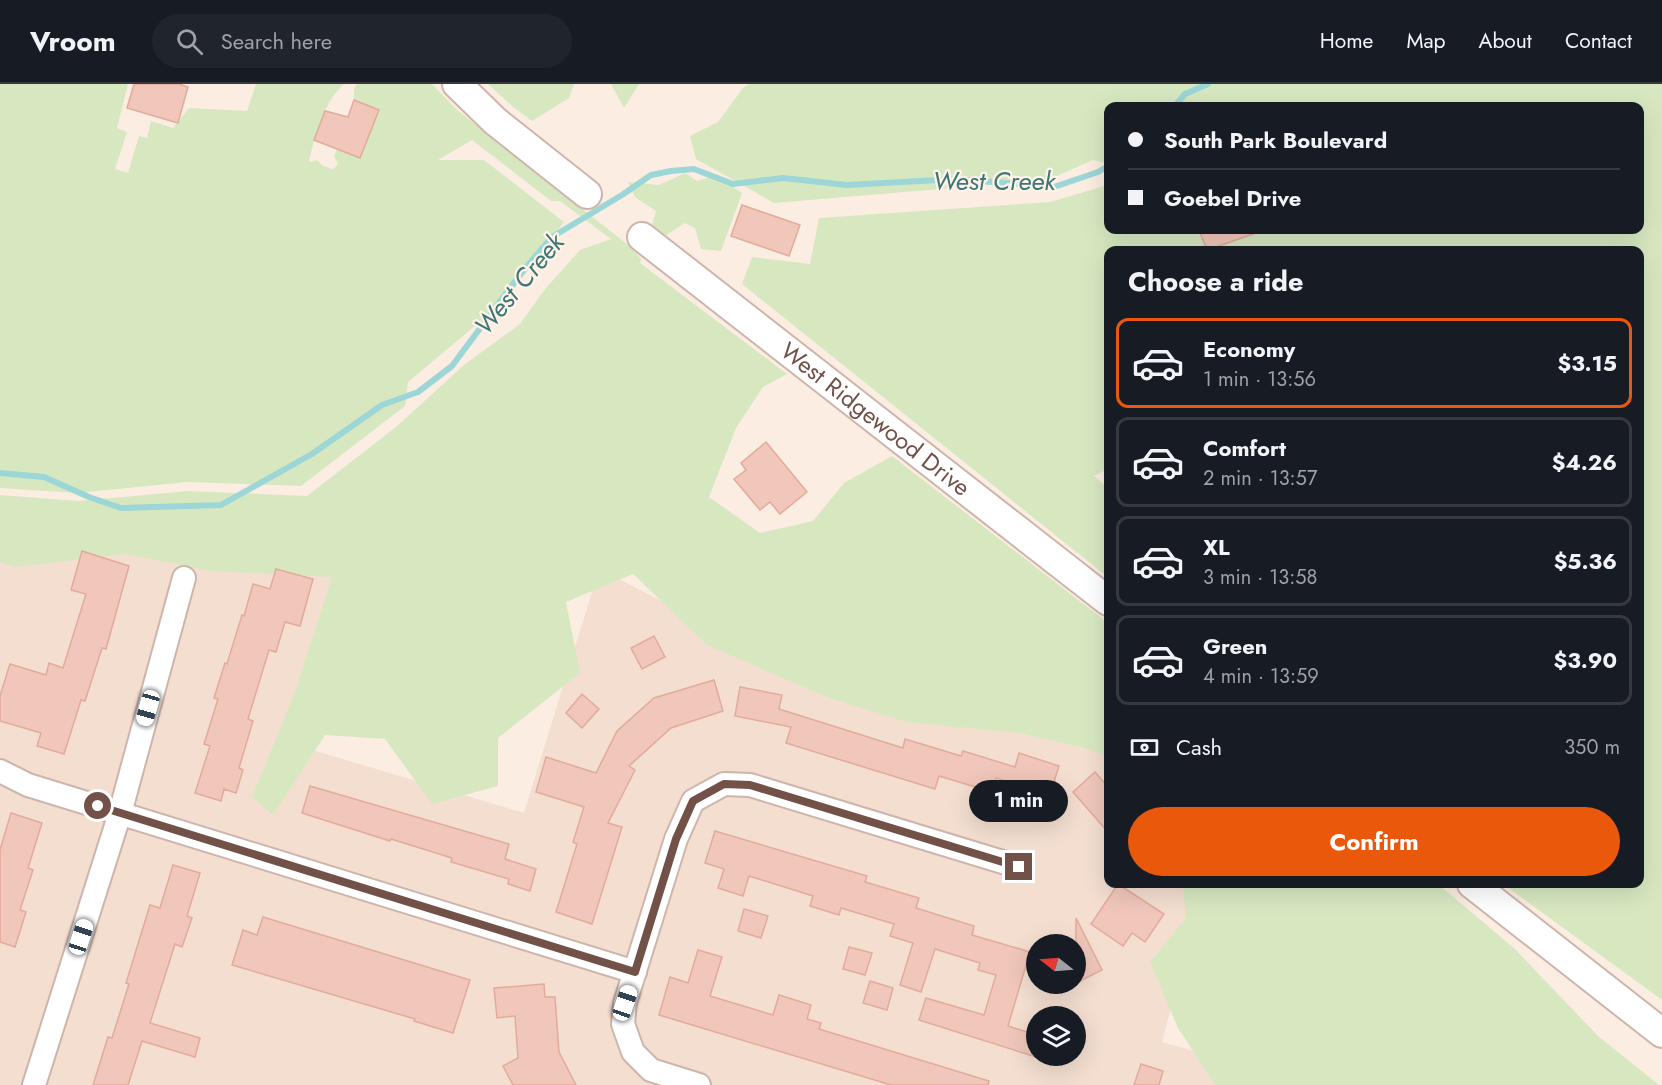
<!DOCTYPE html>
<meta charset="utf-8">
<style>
body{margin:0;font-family:Jost,sans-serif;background:#20242c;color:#f1f3f6;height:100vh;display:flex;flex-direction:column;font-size:22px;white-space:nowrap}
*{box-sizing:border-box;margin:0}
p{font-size:20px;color:#9ea1a6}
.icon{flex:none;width:33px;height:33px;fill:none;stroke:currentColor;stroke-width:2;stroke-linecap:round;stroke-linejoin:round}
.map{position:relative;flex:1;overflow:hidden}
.drawer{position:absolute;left:1104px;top:162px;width:540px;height:642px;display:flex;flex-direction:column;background:#171b24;border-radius:12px;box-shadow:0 6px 24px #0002}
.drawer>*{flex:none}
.guide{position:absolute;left:1104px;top:18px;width:540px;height:132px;border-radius:12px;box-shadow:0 6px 24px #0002;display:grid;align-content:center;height:132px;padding:0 24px;background:#171b24}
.needle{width:39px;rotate:287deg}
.tools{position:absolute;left:1026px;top:850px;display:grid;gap:12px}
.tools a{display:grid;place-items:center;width:60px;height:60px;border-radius:50%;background:#171b24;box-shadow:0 6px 24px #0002;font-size:30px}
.end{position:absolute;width:27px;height:27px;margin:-14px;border:8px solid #725149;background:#fff;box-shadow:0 0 0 3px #fff}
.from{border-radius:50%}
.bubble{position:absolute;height:42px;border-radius:21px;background:#171b24;box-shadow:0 6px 24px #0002;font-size:20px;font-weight:700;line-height:42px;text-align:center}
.car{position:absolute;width:18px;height:36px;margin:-18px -9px;border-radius:8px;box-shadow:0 0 4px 2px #0007;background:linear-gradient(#fff 24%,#345 0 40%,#fff 0 76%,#345 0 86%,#fff 0)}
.guide b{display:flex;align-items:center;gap:21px;height:57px;font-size:22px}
.guide b+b{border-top:2px solid #363941}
.guide i{width:15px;height:15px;background:#f1f3f6}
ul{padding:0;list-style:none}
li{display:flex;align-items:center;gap:18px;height:90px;margin:0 12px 9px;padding:0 12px;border:3px solid #363941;border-radius:12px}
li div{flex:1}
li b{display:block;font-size:22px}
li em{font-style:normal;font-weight:700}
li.active{border-color:#ea580c}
li>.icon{width:54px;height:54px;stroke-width:1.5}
h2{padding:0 24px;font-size:27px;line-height:72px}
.pay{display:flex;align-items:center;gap:15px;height:66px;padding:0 24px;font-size:22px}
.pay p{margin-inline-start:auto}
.primary-button{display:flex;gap:12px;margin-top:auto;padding:12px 24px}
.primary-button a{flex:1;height:69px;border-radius:36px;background:#ea580c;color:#fff;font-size:24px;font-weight:700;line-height:69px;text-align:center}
header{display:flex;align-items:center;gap:36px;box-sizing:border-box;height:84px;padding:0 30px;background:#171b24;border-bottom:2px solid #363941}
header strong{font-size:28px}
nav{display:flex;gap:33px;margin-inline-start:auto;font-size:21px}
.search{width:420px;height:54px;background:#20242c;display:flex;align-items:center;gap:15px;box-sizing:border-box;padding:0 21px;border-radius:33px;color:#9ea1a6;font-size:22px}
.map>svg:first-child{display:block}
.residential{fill:#f3ded0;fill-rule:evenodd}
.green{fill:#d7e8c1}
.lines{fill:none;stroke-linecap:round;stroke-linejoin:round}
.stream{stroke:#9dd6d6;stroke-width:6}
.building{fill:#f0c7ba;stroke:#e2ab9a;stroke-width:1.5}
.minor-casing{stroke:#ceb5ac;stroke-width:26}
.tertiary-casing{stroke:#ceb5ac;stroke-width:32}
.minor{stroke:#fff;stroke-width:22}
.tertiary{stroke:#fff;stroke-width:28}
.route{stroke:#725149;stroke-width:8}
.labels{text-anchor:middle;stroke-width:4.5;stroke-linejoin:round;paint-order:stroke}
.street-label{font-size:24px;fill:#725149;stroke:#fff2e7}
.water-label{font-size:26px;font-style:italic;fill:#3d7778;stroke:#fff2e7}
</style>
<header>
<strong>Vroom</strong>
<div class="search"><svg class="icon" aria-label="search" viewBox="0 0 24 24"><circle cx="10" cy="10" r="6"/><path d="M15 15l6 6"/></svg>Search here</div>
<nav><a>Home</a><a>Map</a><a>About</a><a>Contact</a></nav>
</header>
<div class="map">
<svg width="1662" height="1001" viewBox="0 0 1662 1001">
<rect width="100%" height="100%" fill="#fbede1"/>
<path class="residential" d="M 0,438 L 373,461 L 302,663 L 524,729 L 599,485 L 871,624 L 1108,659 L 1108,800 L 1204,800 L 1162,958 L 1254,984 L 1440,1001 L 0,1001 ZM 1036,861 L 1076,861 L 1076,900 L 1036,900 ZM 1036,933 L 1076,933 L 1076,972 L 1036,972 Z"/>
<g class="green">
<path d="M 0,0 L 128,0 L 117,44 L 127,48 L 115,85 L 128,89 L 139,52 L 147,54 L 151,37 L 173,44 L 189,24 L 247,27 L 256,0 L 344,0 C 324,17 315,52 309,77 L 311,78 L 317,76 L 323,82 L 333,85 L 338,80 L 334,72 L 337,65 L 360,74 L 379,26 L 354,16 L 354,5 L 357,0 L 432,0 L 456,25 L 628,161 L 641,175 L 640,179 L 787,290 L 763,303 L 736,344 L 709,413 L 760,449 L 813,437 L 844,399 L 892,372 L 1108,539 L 1108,672 L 1081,663 L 1020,649 L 907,638 L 824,612 L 707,561 L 633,490 L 566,518 L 580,589 L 498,654 L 498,702 L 432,720 L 385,655 L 325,651 L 273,731 L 252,713 L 295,608 L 332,493 L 212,487 L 125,470 L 15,483 L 0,478 L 0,411 L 79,417 L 188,407 L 307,412 L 396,343 L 464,281 L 520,240 L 546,204 L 580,166 L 611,155 L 560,117 L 551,117 L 472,56 L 438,76 L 484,76 L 564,138 L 506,216 L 408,298 L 405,322 L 301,402 L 188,398 L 77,409 L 0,404 Z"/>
<polygon points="488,0 574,0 569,14 532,37 512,22"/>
<polygon points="611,0 639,0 624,24"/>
<polygon points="749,0 1662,0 1662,916 1503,800 1640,800 1640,166 1108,166 1108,385 1094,392 1108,404 1108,489 1105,491 742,200 752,173 810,180 819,134 1050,118 1108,101 1108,146 1640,146 1640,22 1108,22 1108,80 1093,76 1048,96 774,119 696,75 690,52 718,38 743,4"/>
<polygon points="685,89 697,97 715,91 742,109 721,167 701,165 695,144 685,139 666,151 652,141 656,127 635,113 628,98 659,101"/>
<polygon points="1183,800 1438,800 1515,865 1598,952 1659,1001 1215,1001 1178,944 1150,878 1186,834"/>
</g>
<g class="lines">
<g class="stream">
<polyline points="1175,22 1185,10 1208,0"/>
<polyline points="0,389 44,393 89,413 121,424 221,421 312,370 382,321 418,308 452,282 522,188 552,153 622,111 651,91 671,87 694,85 733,100 783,94 847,101 956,95 1054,103 1098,88 1108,82"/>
</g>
</g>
<g class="building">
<polygon points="134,0 179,0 188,3 178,39 127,24"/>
<polygon points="354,16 379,26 360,74 314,56 325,27 348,33"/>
<polygon points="742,121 800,141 789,172 731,152"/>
<polygon points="1199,146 1262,146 1262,147 1207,166"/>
<polygon points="766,358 807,408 780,430 770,418 760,426 734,395 746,386 741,379"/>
<polygon points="82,467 129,482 106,565 102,564 85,617 81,616 64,670 37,662 41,649 0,637 0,612 10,580 46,591 49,579 63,584 86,510 71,506"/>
<polygon points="276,485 313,495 300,542 285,538 276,568 269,566 248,635 253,637 239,684 243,686 236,709 224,705 221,717 195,709 210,662 204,660 218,615 214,614 225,579 227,580 242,531 244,532 253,500 270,505"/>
<polygon points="654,552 665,573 642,585 631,564"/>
<polygon points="714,596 723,627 671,644 629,682 635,686 608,739 622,743 592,840 556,828 577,760 573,758 584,723 536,708 546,673 596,689 617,647 654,614"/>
<polygon points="740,603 782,611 779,625 903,664 905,655 961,672 963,667 1015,683 1019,669 1059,682 1050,711 996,694 992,708 939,692 935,705 786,659 791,643 735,632"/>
<polygon points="582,610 599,625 582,644 566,629"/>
<polygon points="1095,688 1108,703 1108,748 1073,708"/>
<polygon points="310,702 509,760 505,775 536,785 530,807 508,800 509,795 451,778 452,774 391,755 390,757 302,729"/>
<polygon points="11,729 42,739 28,784 33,786 20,826 26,828 15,863 0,858 0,766"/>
<polygon points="715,747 867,792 865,798 919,814 916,824 974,842 972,851 1030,868 1008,942 1036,951 1036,973 919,936 926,914 984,931 996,891 978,886 980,879 935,865 921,908 900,901 913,859 890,852 894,840 841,824 839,831 810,822 813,812 749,792 743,812 718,804 724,785 705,779"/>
<polygon points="173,781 200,789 187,832 192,834 182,863 175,860 150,939 200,954 195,973 142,957 128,1001 93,1001 108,953 112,954 129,900 126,899 150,821 160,824"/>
<polygon points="1118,800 1164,830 1145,858 1132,849 1123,862 1091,840"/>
<polygon points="744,825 768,832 761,854 738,847"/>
<polygon points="263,833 470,896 453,949 414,937 415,935 232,881 243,846 257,851"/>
<polygon points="1076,834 1102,886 1076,899"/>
<polygon points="849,863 872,869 865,891 843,885"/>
<polygon points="698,866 722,873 710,912 773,931 779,911 811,921 807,935 821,939 819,945 989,997 988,1001 891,1001 659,931 670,893 688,899"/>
<polygon points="870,897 893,904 887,926 863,919"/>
<polygon points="544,900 545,913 555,913 559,968 576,1001 513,1001 503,982 518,974 515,932 497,934 494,904"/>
<polygon points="1141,980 1163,987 1159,1001 1134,1001"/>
</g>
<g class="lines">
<g class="minor-casing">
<g id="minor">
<polyline points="0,687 28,701 635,888"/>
<polyline points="34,1001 120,729 184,494"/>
<polyline points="699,1001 651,986 633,968 623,940 625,919 676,755 693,717 724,700 750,701 1019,783"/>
</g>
</g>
<g class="tertiary-casing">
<g id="tertiary">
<polyline points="457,0 495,37 587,110"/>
<path id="s1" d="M 642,153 L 1108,517"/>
<polyline points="1472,800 1662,949"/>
</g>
</g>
<use href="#minor" class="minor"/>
<use href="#tertiary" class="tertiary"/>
</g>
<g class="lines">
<polyline class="route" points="98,722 635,888 676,755 693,717 724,700 750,701 1019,783"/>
</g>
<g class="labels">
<g class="street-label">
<text dy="8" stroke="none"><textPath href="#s1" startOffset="296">West Ridgewood Drive</textPath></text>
</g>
<g class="water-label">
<text x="994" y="106">West Creek</text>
<text transform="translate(519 200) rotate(-50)" y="9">West Creek</text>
</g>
</g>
</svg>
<div class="tools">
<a><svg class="needle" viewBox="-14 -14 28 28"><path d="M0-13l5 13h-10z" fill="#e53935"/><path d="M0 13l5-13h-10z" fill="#9ea1a6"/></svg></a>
<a><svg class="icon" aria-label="layers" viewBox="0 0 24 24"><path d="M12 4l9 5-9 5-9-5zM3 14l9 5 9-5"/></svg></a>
</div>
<i class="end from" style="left:98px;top:722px"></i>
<i class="end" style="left:1019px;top:783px"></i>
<div class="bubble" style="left:969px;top:696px;width:99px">1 min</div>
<i class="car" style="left:148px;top:624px;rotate:196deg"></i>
<i class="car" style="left:81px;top:853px;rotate:18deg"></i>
<i class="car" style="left:625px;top:919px;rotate:19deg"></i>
<div class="guide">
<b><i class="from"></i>South Park Boulevard</b>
<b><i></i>Goebel Drive</b>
</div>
<section class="drawer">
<h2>Choose a ride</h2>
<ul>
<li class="active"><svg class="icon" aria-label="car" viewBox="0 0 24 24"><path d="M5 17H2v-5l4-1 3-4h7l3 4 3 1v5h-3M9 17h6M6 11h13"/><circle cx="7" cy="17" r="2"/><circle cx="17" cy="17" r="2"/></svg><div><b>Economy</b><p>1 min · 13:56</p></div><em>$3.15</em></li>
<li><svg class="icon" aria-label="car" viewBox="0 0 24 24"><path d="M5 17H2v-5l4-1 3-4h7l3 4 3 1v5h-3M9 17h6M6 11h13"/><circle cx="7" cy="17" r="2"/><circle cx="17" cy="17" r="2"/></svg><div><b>Comfort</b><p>2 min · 13:57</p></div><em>$4.26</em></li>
<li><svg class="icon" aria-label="car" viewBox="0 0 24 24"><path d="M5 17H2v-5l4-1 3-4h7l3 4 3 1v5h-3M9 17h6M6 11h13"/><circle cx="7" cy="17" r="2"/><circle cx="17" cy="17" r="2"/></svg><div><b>XL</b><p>3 min · 13:58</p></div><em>$5.36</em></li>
<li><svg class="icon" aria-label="car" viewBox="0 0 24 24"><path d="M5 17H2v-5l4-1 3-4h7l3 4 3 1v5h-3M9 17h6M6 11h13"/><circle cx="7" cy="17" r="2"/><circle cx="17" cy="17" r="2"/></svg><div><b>Green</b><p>4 min · 13:59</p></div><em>$3.90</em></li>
</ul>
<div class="pay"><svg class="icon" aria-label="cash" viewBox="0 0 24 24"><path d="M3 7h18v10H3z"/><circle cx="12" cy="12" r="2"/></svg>Cash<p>350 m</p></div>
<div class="primary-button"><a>Confirm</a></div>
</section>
</div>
